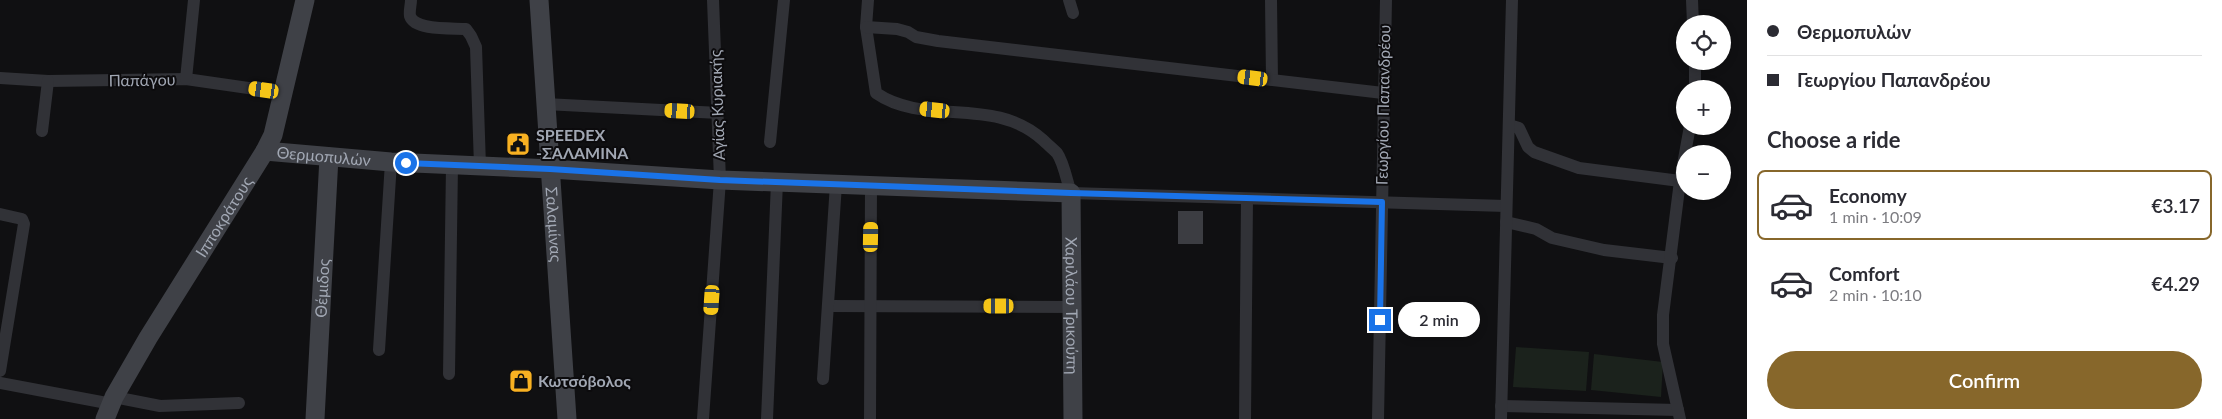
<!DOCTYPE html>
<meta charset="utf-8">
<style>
body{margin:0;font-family:Lato,sans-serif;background:#f7f7f7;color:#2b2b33;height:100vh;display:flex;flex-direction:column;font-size:19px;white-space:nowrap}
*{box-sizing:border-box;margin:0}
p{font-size:16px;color:#7c7c81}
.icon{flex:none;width:28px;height:28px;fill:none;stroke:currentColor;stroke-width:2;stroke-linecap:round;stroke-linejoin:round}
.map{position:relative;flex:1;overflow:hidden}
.sheet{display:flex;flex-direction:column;background:#fff;width:475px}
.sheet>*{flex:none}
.guide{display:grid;align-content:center;height:110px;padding:0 20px;background:#fff}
.tools{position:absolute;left:1676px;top:15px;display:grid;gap:10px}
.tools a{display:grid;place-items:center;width:55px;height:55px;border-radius:50%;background:#fff;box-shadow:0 2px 8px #0003;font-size:25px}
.end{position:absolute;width:22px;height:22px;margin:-11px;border:6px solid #1a73e8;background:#fff;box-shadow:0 0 0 2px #fff}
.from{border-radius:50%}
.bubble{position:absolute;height:35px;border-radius:18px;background:#fff;box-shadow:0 2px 8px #0003;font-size:16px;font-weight:600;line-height:35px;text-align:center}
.car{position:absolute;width:15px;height:30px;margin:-15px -8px;border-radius:6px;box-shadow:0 0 4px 1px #0007;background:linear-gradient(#f5c518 24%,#345 0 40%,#f5c518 0 76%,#345 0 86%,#f5c518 0)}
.guide b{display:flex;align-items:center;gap:18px;height:48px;font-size:19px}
.guide b+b{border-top:1px solid #e1e1e2}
.guide i{width:12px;height:12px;background:#2b2b33}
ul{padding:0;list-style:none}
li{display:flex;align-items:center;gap:15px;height:70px;margin:0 10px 8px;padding:0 10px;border:2px solid transparent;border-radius:8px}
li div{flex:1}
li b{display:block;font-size:19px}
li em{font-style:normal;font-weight:600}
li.on{border-color:#87672b}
li>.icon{width:45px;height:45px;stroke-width:1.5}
h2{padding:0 20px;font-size:22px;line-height:60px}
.primary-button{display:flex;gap:10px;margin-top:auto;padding:10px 20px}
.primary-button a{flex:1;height:58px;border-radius:30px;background:#87672b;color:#fff;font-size:20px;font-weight:600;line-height:58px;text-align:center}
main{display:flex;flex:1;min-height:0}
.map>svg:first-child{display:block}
.green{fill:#1b221c}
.building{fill:#3c3d42}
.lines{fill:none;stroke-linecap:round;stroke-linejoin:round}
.street{stroke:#313237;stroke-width:12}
.secondary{stroke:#3f4147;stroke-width:19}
.route{stroke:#1a73e8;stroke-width:6}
.labels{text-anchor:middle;stroke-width:4;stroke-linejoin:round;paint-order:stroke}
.street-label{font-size:16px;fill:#a1a7b3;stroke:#0c0b0d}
.poi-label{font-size:16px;font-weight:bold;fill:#a1a7b3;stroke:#0c0b0d;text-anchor:start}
</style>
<main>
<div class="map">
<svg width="1747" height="419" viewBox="0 0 1747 419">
<rect width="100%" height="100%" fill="#101012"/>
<g class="green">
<polygon points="1516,347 1589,352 1586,391 1513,387"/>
<polygon points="1594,354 1663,362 1661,397 1591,390"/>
</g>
<rect class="building" x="1178" y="211" width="25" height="33"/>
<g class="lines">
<g class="street">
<path d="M 411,0 C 411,5 409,11 410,16 C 415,31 452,28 466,29 L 471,36 L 476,47 L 480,166"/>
<path d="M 868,0 L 866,27 L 876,93 C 925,127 994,95 1043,140 C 1047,144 1053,149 1057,153 C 1064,163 1067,182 1071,193 L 1506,206"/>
<polyline points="1069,0 1073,13"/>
<polyline points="1271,0 1272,80"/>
<polyline points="1692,0 1693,24"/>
<polyline points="866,27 897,29 908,32 916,37 938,41 1383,93"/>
<polyline points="1695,61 1695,89"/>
<polyline points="0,78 48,81 186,79 283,93"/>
<polyline points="186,79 194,0"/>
<polyline points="545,104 719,113"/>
<polyline points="1509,125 1519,128 1528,147 1534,152 1579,168 1680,181"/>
<polyline points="42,131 48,81"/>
<polyline points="770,142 784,0"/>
<polyline points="0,214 22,219 24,224 0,371"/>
<polyline points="1506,222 1536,229 1552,238 1604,250 1672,258"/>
<polyline points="828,306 1072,307"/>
<polyline points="379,350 391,162"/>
<polyline points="449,374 452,165"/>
<polyline points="823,379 836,184"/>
<polyline points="0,383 112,404"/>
<polyline points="114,397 160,406 239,403"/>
<polyline points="1501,406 1678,410"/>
<polyline points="703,419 720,180 713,0"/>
<polyline points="767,419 777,182"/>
<polyline points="870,419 871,185"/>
<polyline points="1245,419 1247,199"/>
<polyline points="1378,419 1386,0"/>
<polyline points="1501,419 1512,0"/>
<polyline points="1680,419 1663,344 1663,315 1680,181 1690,126"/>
</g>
<g class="secondary">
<path id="s1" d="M 539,0 L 567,419"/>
<path id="s2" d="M 265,151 L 391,162 L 551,169 L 720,180 L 1071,193 L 1073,419"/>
<path id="s3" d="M 105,419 L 114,397 L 148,338 L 265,151 L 273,135 L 305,0"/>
<path id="s4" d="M 315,419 L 329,157"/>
</g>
</g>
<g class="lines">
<polyline class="route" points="406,163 550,169 720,180 1071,193 1382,202 1380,320"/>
</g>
<defs>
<g id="civic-square" transform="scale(1.25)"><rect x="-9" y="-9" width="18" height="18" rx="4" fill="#f8b122" stroke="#0c0b0d"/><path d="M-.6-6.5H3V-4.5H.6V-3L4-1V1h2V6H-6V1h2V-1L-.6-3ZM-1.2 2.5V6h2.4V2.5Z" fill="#111"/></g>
<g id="shop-square" transform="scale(1.25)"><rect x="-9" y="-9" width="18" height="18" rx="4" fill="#f8b122" stroke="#0c0b0d"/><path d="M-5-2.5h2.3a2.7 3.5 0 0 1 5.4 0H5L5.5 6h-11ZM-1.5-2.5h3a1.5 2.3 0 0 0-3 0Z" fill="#111"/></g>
</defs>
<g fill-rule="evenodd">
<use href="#civic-square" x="518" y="144"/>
<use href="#shop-square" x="521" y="381"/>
</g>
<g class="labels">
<g class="street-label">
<text transform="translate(142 80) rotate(-1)" y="6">Παπάγου</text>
<text transform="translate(717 105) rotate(-92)" y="6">Αγίας Κυριακής</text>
<text transform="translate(1383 105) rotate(-89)" y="6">Γεωργίου Παπανδρέου</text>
<text dy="6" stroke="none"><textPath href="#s2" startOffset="59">Θερμοπυλών</textPath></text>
<text dy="6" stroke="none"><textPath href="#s3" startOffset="235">Ιπποκράτους</textPath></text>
<text dy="6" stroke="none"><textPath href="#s1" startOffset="225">Σαλαμίνας</textPath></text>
<text dy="6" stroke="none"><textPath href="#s4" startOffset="131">Θέμιδος</textPath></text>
<text dy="6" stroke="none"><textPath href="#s2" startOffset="920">Χαριλάου Τρικούπη</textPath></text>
</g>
<g class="poi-label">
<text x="536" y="141">SPEEDEX<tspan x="536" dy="18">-ΣΑΛΑΜΙΝΑ</tspan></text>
<text x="538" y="387">Κωτσόβολος</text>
</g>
</g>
</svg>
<div class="tools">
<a><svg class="icon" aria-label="locate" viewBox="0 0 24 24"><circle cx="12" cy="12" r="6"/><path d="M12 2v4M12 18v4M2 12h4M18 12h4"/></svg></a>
<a>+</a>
<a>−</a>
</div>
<i class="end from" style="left:406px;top:163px"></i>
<i class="end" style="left:1380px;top:320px"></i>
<div class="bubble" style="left:1398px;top:302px;width:82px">2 min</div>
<i class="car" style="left:1253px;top:78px;rotate:277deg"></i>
<i class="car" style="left:264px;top:90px;rotate:278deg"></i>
<i class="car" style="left:935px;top:110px;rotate:276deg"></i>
<i class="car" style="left:680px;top:111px;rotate:273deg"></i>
<i class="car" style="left:871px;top:237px;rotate:1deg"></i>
<i class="car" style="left:712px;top:300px;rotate:184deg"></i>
<i class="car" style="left:999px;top:306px;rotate:270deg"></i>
</div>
<section class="sheet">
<div class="guide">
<b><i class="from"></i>Θερμοπυλών</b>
<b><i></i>Γεωργίου Παπανδρέου</b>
</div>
<h2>Choose a ride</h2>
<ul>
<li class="on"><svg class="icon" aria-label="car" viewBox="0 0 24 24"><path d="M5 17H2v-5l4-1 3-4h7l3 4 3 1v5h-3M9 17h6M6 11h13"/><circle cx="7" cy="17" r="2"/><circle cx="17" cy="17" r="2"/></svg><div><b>Economy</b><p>1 min · 10:09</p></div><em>€3.17</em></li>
<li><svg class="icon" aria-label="car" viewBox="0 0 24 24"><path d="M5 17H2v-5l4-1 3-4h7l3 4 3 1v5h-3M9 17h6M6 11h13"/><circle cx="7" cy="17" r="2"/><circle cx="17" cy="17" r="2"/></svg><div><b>Comfort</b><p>2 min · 10:10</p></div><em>€4.29</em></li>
</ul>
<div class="primary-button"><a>Confirm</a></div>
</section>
</main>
